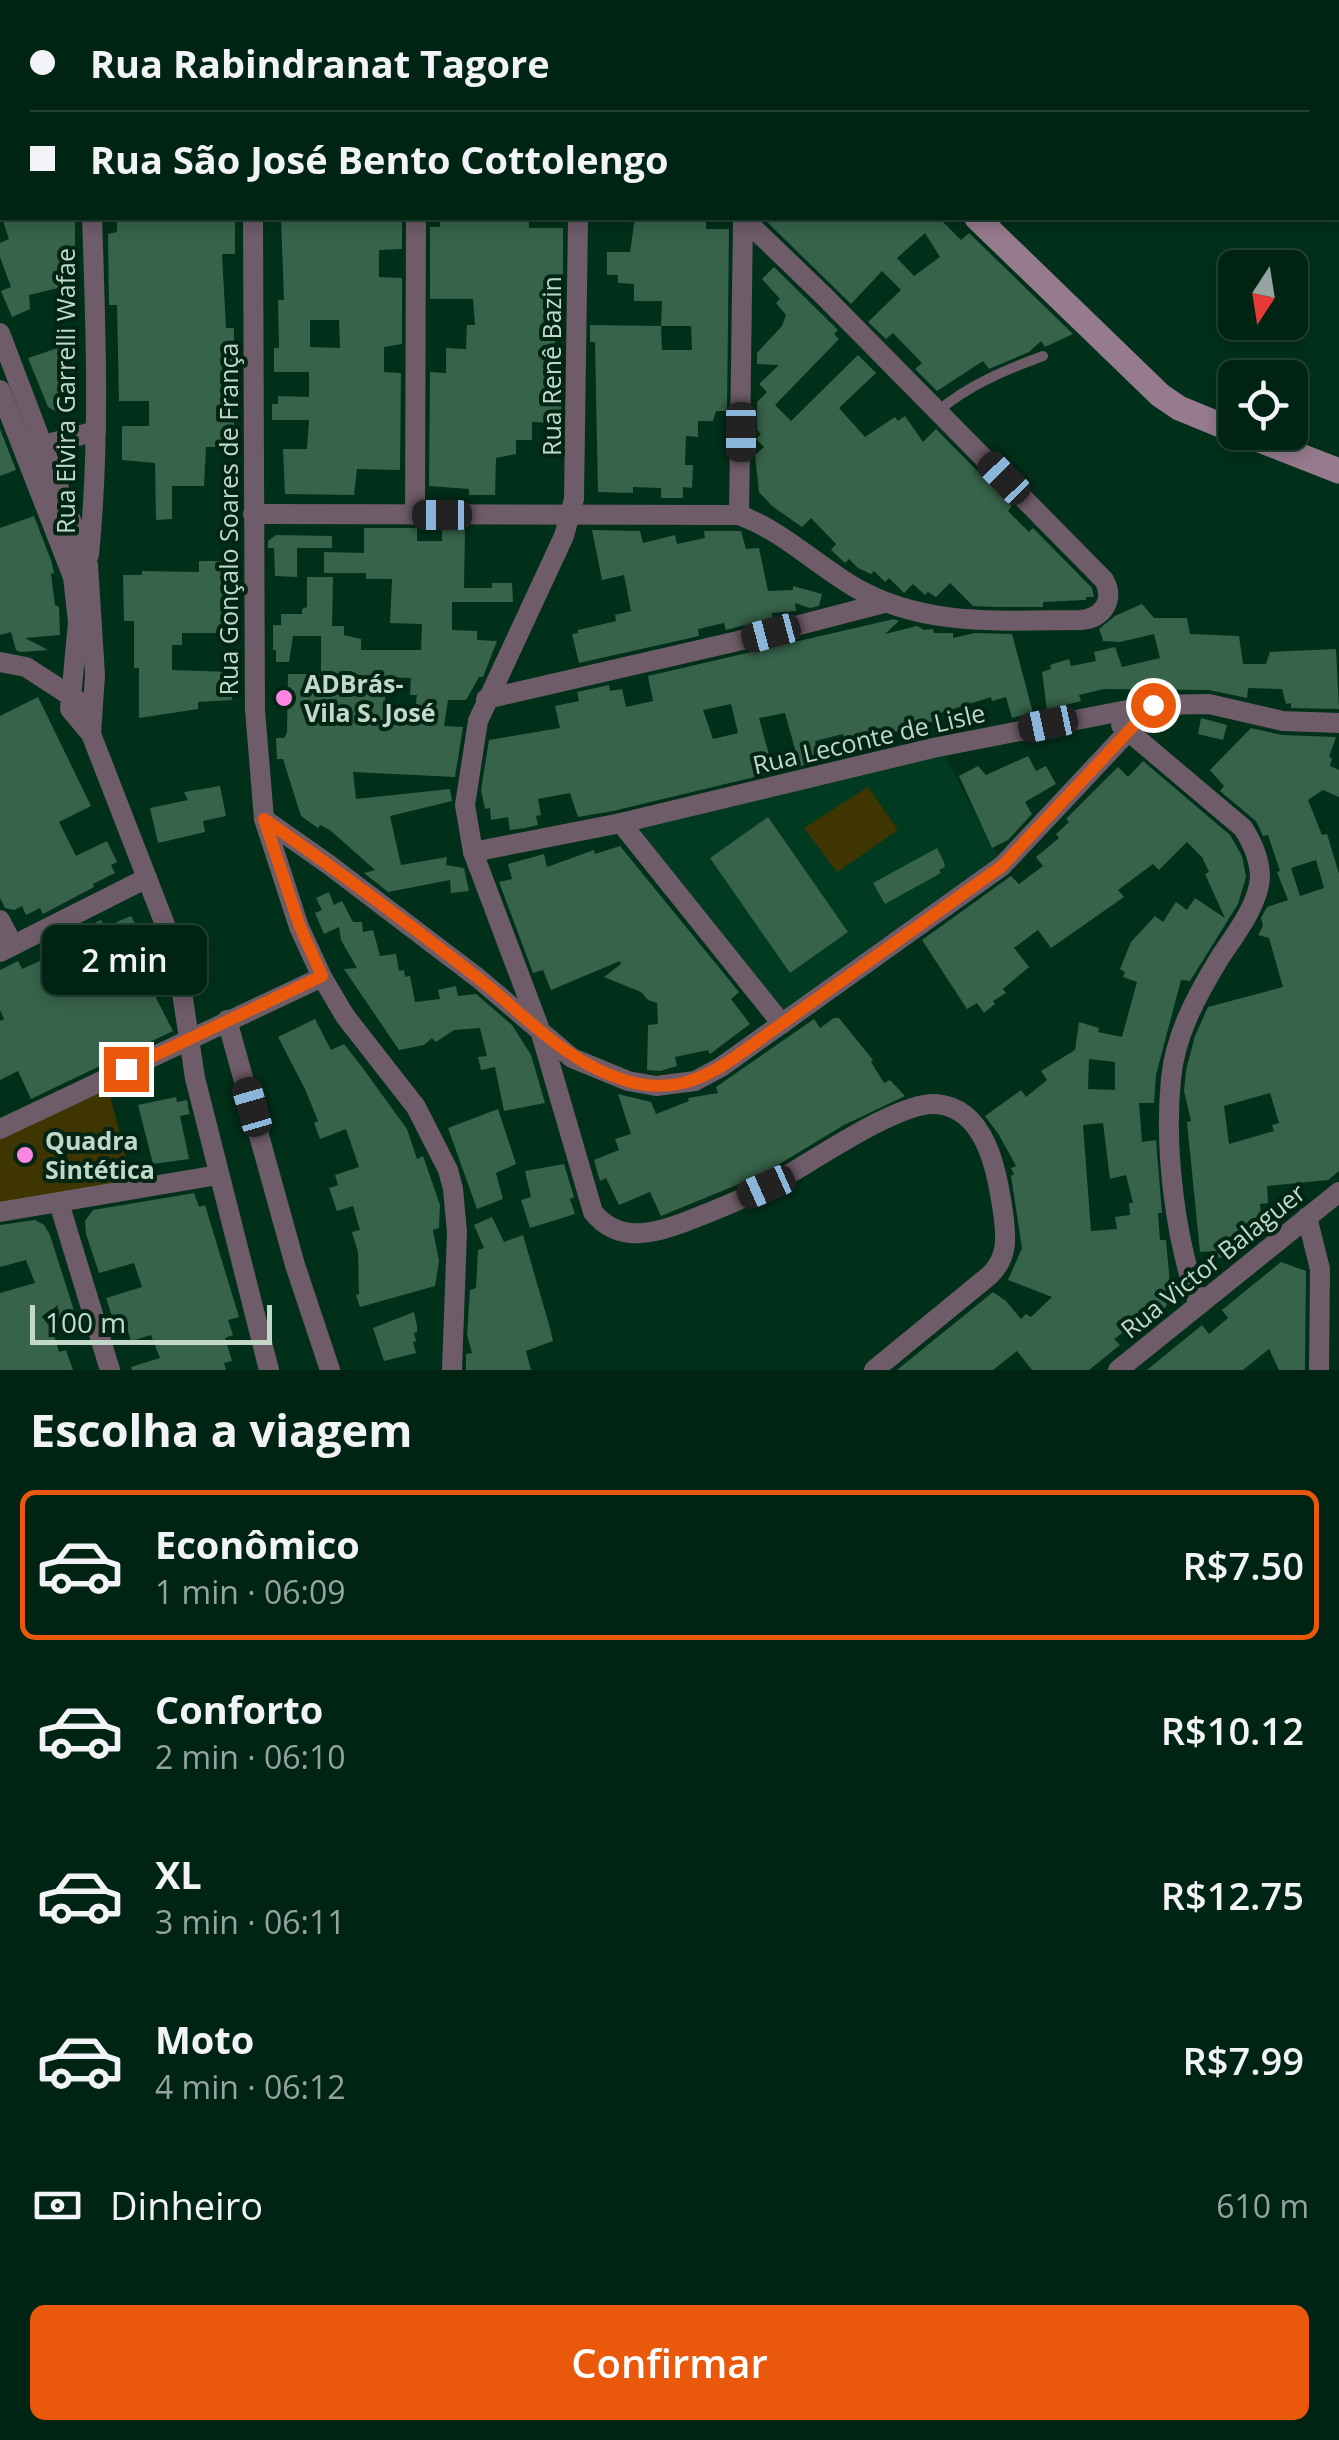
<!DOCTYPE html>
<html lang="pt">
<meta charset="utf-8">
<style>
body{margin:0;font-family:"Open Sans",sans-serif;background:#0a2c1d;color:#f1f3f6;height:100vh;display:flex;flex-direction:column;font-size:38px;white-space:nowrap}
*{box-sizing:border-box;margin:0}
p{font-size:32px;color:#95a4a0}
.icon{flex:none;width:55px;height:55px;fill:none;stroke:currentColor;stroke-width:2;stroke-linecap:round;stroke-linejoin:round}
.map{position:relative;height:1370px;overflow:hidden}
.details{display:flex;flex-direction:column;background:#002414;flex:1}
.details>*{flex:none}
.banner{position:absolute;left:0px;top:0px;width:1340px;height:220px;box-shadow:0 5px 15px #0003,0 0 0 2px #224134;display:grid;align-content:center;height:220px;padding:0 30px;background:#002414}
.needle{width:65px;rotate:192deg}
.buttons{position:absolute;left:1218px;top:250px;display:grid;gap:20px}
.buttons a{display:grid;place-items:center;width:90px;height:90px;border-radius:15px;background:#002414;box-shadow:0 5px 15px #0003,0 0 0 2px #224134;font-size:50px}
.scale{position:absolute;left:30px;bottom:25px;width:242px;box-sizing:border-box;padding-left:10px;border:5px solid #c2d9ca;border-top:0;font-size:28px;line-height:35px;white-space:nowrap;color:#c2d9ca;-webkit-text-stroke:8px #032514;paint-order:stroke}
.end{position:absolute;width:45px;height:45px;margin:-22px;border:12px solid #ea580c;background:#fff;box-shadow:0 0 0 5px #fff}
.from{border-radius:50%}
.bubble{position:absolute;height:70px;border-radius:15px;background:#002414;box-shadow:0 5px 15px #0003,0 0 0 2px #224134;font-size:32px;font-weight:600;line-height:70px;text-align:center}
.car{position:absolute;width:30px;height:60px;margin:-30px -15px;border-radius:12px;box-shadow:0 0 8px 2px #0007;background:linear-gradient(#222 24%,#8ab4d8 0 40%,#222 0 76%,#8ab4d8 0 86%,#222 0)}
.banner b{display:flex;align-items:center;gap:35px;height:95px;font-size:38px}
.banner b+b{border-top:2px solid #224134}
.banner i{width:25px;height:25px;background:#f1f3f6}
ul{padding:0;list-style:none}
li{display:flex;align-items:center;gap:30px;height:150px;margin:0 20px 15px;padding:0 10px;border:5px solid transparent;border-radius:15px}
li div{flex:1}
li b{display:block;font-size:38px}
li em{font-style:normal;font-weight:600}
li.on{border-color:#ea580c}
li>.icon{width:90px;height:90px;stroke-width:1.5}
h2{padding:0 30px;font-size:45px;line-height:120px}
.pay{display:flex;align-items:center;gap:25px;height:110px;padding:0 30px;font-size:38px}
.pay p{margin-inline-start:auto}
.button{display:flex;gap:20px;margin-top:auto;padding:20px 30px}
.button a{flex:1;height:115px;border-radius:15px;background:#ea580c;color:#fff;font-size:40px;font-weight:600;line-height:115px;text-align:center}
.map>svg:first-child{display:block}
.built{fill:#003a20}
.green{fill:#3f3500}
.building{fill:#37634a;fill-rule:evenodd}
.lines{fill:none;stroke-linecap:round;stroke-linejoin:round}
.service{stroke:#6e5c68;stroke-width:10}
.minor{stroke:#6e5c68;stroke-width:20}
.secondary{stroke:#967a8d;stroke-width:25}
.route{stroke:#ea580c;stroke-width:12}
.poi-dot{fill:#fe86e0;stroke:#032514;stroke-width:4}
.labels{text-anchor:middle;stroke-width:8;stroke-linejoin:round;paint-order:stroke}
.street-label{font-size:25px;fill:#c2d9ca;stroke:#032514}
.poi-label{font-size:25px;font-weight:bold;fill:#c2d9ca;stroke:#032514;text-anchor:start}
</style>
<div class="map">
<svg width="1339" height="1370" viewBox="0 0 1339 1370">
<rect width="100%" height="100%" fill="#00301a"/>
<polygon class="built" points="942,751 999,859 783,1016 635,826"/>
<g class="green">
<polygon points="868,787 898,830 837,872 804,828"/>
<polygon points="107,1084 134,1188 0,1211 0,1132"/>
</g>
<g class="building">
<polygon points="2,218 75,218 75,284 29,295 30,309 12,317 1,291 11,287 0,257 0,243 9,239"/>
<polygon points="117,218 235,218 235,254 222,254 226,328 234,328 234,362 223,362 222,401 234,401 234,447 206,447 204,486 172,486 172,519 156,520 155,463 122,460 122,426 149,426 149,401 119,401 117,305 109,305 108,234 117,232"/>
<path d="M 281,218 L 402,218 L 402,249 L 379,250 L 379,277 L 402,278 L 402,344 L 384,347 L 384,372 L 401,373 L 400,470 L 357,469 L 354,495 L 285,494 L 283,449 L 307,449 L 309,420 L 272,420 L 272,404 L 278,404 L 278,396 L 309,397 L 309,372 L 274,372 L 274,348 L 279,348 L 278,300 L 284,300 ZM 310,320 L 339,320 L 340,348 L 310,347 Z"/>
<polygon points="440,218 529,218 529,228 563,228 563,325 555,326 555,362 562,362 561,423 532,422 532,440 516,440 516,454 496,458 495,495 469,495 469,489 429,486 430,372 446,373 446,348 466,349 467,325 475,325 473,299 430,299 430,227 440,227"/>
<path d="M 635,218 L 706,218 L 706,229 L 729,229 L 727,411 L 716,411 L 713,421 L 698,421 L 698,437 L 686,436 L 685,465 L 693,465 L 692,488 L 683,487 L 683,498 L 661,498 L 661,488 L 633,487 L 633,493 L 598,492 L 595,342 L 590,342 L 590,325 L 661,326 L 662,301 L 634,301 L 634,284 L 618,283 L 618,275 L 607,275 L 607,252 L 630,252 ZM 661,326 L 691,326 L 692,350 L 662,350 Z"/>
<path d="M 763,218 L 939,218 L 961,240 L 969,233 L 1073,334 L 1045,347 L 1041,341 L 1029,352 L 989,369 L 983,361 L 937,391 L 915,369 L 922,363 L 893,333 L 886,339 L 868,322 L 901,290 L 882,271 L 851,304 ZM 925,233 L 940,257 L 914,276 L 897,258 Z"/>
<polygon points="774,267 838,330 834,334 839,339 775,405 791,421 858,355 876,373 839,408 865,437 895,417 898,421 905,416 923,442 936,429 1012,506 1008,511 1029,532 1033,528 1092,588 1094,597 1086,597 1086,600 1043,602 1043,607 995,607 973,606 950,583 936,597 928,592 925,595 913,584 904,593 889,578 885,582 874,571 871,574 858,568 849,559 845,563 831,550 836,544 811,518 802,527 772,506 759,492 755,455 764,447 756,439 761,434 757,430 757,402 767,392 759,384 779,365 757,364 757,353 782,326 786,315 776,303 780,299 762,279"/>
<polygon points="67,345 74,364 75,398 69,411 61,414 48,407 28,358"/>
<polygon points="0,429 16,470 0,476"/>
<polygon points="34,516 52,563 54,573 51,574 55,605 59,607 60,635 25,638 48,650 20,652 16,650 11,632 0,635 0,528"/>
<path d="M 364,528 L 417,528 L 417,541 L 442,541 L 442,529 L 465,529 L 464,588 L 492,588 L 492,583 L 512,583 L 513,602 L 452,602 L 452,630 L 477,631 L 477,640 L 497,641 L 483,677 L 479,677 L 466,700 L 448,700 L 444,726 L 463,727 L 455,777 L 353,772 L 356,799 L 450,789 L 452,801 L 390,816 L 401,865 L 447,857 L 446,865 L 464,868 L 469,891 L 451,893 L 450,880 L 388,892 L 364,873 L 375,870 L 330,830 L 320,825 L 318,828 L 301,816 L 283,759 L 277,759 L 276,738 L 284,738 L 287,733 L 288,674 L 321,674 L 321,636 L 293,636 L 289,662 L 276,662 L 276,650 L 273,650 L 273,625 L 281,625 L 281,614 L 302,614 L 302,609 L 307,607 L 307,577 L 333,577 L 332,626 L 344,626 L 344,635 L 361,639 L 361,650 L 421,650 L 422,624 L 390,623 L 392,579 L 366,579 L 366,573 L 324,573 L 324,552 L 364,553 ZM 386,677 L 411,678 L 410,695 L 417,695 L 413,724 L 384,723 Z"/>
<polygon points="592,530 640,531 643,543 675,535 677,544 705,538 704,531 741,531 746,549 759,548 768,591 793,590 793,586 822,594 819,606 810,608 795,603 796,611 772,613 772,618 726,630 724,623 698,629 699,636 579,663 572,634 578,633 578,630 616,621 615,615 631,611 624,575 602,580"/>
<polygon points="276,535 332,536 332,548 297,548 297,577 275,576 274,548 268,548 268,541"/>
<polygon points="199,561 228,561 230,594 225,594 225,629 223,633 182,633 182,645 172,645 172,670 231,672 232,700 198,702 198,709 139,718 139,668 134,668 134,621 124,621 123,575 142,575 142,571 199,572"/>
<polygon points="1142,604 1154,618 1187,618 1190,634 1239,636 1243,664 1266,664 1270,652 1336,649 1339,709 1291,708 1291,703 1286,704 1282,689 1248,688 1247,698 1209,690 1104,689 1079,695 1081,701 1047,710 1042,672 1051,669 1050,665 1069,659 1071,666 1096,661 1094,652 1115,647 1122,667 1160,658 1154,634 1120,642 1103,641 1101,634 1099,629 1115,616"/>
<path d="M 894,619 L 899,621 L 885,634 L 917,626 L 924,630 L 933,629 L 934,633 L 953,633 L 953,638 L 975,633 L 1012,634 L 1033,713 L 1012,718 L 1006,697 L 992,701 L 991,697 L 937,714 L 938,720 L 881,736 L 884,745 L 872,748 L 870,742 L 861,744 L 860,738 L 845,742 L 843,734 L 815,741 L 821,761 L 613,811 L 578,817 L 570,793 L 538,799 L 541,815 L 536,816 L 538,825 L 525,828 L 510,830 L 508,817 L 491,820 L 490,808 L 485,809 L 481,790 L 489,740 L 560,728 L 555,706 L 579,701 L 577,692 L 609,685 L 610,691 L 622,689 L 626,707 L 653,701 L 648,676 ZM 731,704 L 738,733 L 713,739 L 703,710 ZM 785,713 L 795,749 L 769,755 L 759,718 Z"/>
<polygon points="38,697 91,806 59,822 76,856 107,841 117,862 111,865 115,873 93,884 94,887 43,914 40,908 26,915 22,906 14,910 5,908 0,898 0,716"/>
<polygon points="1201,718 1227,725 1223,740 1198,734"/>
<path d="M 1251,728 L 1282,735 L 1336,737 L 1329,757 L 1332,758 L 1330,766 L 1339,770 L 1339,797 L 1323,790 L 1308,800 L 1322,835 L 1327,834 L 1339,874 L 1339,1171 L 1328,1180 L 1267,1186 L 1268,1203 L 1260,1204 L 1262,1235 L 1230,1237 L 1232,1257 L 1218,1258 L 1218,1251 L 1200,1252 L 1187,1122 L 1191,1121 L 1184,1091 L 1186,1070 L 1195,1036 L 1208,1007 L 1283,987 L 1269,938 L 1258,935 L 1263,926 L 1261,918 L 1267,907 L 1288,900 L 1277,872 L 1280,871 L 1268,835 L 1263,836 L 1256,821 L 1220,791 L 1224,786 L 1210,770 ZM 1316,860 L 1324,888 L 1300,896 L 1291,868 ZM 1270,1093 L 1279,1123 L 1272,1125 L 1274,1131 L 1229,1144 L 1224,1106 Z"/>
<polygon points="1028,756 1036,771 1046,766 1056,784 1025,802 1032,814 1008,840 992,848 959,776 978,766 986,775"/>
<path d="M 1143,761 L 1230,835 L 1242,856 L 1246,877 L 1238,904 L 1190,981 L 1181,980 L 1156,1075 L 1154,1103 L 1139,1103 L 1142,1142 L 1156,1140 L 1162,1213 L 1158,1213 L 1160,1240 L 1166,1240 L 1171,1296 L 1162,1314 L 1150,1308 L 1145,1317 L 1114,1339 L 1120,1345 L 1089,1370 L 1032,1370 L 1017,1351 L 993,1370 L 897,1370 L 993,1292 L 1006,1301 L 1021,1319 L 1026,1314 L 1031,1317 L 1052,1297 L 1008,1280 L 1022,1248 L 1011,1176 L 1014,1174 L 1011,1168 L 1016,1166 L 999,1135 L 985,1116 L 1021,1090 L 1026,1097 L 1047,1080 L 1041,1071 L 1075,1050 L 1079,1022 L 1099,1028 L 1098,1032 L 1122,1037 L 1137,982 L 1123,977 L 1125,972 L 1120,969 L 1131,942 L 1155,916 L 1163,922 L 1176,902 L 1187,910 L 1195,898 L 1225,918 L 1205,874 L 1209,872 L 1202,857 L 1187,842 L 1159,870 L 1153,864 L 1118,890 L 1124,897 L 1051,948 L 1038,930 L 1014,948 L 1029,967 L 1003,989 L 1006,993 L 993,1001 L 995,1004 L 984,1013 L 977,1003 L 967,1009 L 922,940 L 1011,876 L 1019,884 L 1043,866 L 1036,857 L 1059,838 L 1056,834 L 1069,822 L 1066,819 L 1118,767 L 1128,777 ZM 1089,1059 L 1115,1062 L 1115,1090 L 1088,1089 ZM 1103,1123 L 1110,1179 L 1126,1175 L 1133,1203 L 1129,1203 L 1130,1215 L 1115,1217 L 1117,1229 L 1091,1231 L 1083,1125 Z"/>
<polygon points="220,786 226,816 203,821 205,832 158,843 150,808 188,800 184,792"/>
<polygon points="768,817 848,932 790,973 710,858"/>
<polygon points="620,846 739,992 731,999 750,1024 710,1054 708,1050 675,1057 677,1066 660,1071 647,1070 648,1025 658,1024 657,1003 648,1000 641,992 604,977 621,964 620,961 551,990 543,970 533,973 499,882 512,879 508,864 544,854 547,867 594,850 595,854"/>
<polygon points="937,848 944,862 945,867 939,870 941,873 885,904 873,883"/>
<polygon points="329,892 334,905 342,901 353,922 362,922 363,932 373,930 380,956 396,954 399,971 404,970 405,977 410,976 415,1002 440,999 438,990 456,986 458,996 476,994 512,1025 531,1055 545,1103 504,1111 495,1067 481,1070 478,1057 487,1056 480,1028 454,1030 436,1042 432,1038 424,1045 399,1050 344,969 357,968 341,940 339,927 324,934 315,913 322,910 316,898"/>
<polygon points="131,916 150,951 158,947 163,957 167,988 154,994 173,1031 31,1099 18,1071 0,1080 0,1021 4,1019 0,1010 0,970 18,961 22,969 53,955 48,946 101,920 105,927"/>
<polygon points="834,1018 839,1018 873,1060 871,1062 884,1083 890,1080 905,1096 844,1125 761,1175 661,1216 650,1192 619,1205 606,1178 600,1181 594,1160 619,1150 615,1139 631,1134 618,1094 651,1102 656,1114 689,1101 688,1098 718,1093 716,1087 814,1019 820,1028"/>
<polygon points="315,1019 331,1050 344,1044 362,1067 407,1129 417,1159 423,1156 440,1205 439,1228 433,1230 439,1261 435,1286 360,1307 356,1295 359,1294 358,1252 352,1232 360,1230 353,1206 337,1211 329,1188 338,1185 335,1175 359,1167 346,1129 320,1139 314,1123 318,1121 305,1089 278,1037"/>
<polygon points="176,1097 177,1102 187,1100 189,1112 190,1114 180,1116 189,1159 153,1164 138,1105"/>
<polygon points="498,1109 516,1164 496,1173 503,1199 477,1209 448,1128"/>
<polygon points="564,1164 574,1197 570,1199 575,1214 530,1228 521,1200 531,1197 525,1171"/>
<polygon points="194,1193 199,1207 205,1205 239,1317 228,1320 233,1335 225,1338 232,1361 224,1363 226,1370 132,1370 131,1367 160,1358 151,1335 131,1341 128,1331 118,1334 106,1298 142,1287 134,1263 99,1273 86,1234 85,1221 93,1210"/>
<polygon points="492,1217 504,1242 523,1235 550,1328 553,1341 526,1351 531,1370 466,1370 466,1354 472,1353 467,1335 470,1290 476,1288 478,1250 484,1248 474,1225"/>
<polygon points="35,1220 44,1225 50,1235 77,1320 52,1328 59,1352 66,1350 73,1370 0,1370 0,1293 35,1283 26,1260 0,1267 0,1225"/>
<polygon points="1281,1262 1306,1271 1305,1370 1279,1370 1269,1349 1243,1370 1147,1370 1202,1325 1209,1334 1228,1318 1222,1310"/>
<polygon points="414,1312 417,1326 417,1332 414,1333 416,1341 413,1342 416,1353 384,1361 373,1328"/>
</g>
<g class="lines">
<path class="service" d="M 938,411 C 969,385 1005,370 1043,356"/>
<g class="minor">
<polyline points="33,0 34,2"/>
<polyline points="206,0 207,2"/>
<polyline points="415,0 415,2"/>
<polyline points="359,2 363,0"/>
<polyline points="580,2 580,0"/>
<polyline points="745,2 745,0"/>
<polyline points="0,151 2,150"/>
<polyline points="253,218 255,710 264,819 299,927 322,977 345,1016 416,1107 448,1170 453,1189 457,1232 452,1370"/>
<path d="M 578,218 L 574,499 L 564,536 L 478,721 L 465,805 L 473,852 L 540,1030 L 593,1212 C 619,1245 657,1233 690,1220 C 716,1210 742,1199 767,1187 C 805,1167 897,1101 936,1104 C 987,1108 997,1173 1003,1212 C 1006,1236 1009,1256 990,1275 L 874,1370"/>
<polyline points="0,333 88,565 95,675 91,734"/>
<polyline points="0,390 73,577 78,622 70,709 91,734 176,953 195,1078 269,1370"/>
<polyline points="30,449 96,431"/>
<path d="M 253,514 L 739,515 C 783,531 816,565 856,588 C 926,628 1004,620 1081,620 C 1103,618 1115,600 1104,580 L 824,296 L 743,218"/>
<polyline points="415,515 416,218"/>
<polyline points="739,515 743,218"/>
<path d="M 89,555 C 100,443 96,330 92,218"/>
<polyline points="0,662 26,667 77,700"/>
<polyline points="486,699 738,641 884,603"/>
<path d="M 1121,725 L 1243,828 C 1252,842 1260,860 1260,878 C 1258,906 1234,936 1219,959 C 1197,995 1175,1035 1171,1079 C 1164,1148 1175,1240 1199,1305"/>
<polyline points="264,819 328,864 478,978 572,1058 628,1081 656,1086 695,1081 721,1067 1002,866 1153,705"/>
<polyline points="621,823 782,1024"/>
<polyline points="473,852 621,823 933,748 1153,705 1209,704 1283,721 1339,723"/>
<polyline points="0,920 13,945"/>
<polyline points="0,952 147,878"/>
<polyline points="227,1020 295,1265 330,1370"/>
<polyline points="0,1129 322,977"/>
<polyline points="59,1203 110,1370"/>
<polyline points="0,1212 218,1175"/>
<polyline points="1307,1217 1320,1269 1319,1370"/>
<polyline points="1118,1370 1339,1192"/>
</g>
<g class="secondary">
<polyline points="891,0 891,2"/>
<polyline points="977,218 1160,395 1179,408 1235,431"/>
<polyline points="1239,432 1339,471"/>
</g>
</g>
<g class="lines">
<path class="route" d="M 126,1069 L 322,976 L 300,927 L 264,819 C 337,870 408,923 478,978 C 526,1016 566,1063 627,1081 C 668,1093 700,1082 734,1058 L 1002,866 L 1153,705"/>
</g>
<g class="poi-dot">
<circle cx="284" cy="698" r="10"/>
<circle cx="25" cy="1155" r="10"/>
</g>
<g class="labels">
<g class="street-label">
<text transform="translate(552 366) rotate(-90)" y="9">Rua Renê Bazin</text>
<text transform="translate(66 391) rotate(-90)" y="9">Rua Elvira Garrelli Wafae</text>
<text transform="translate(229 519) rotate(-90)" y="9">Rua Gonçalo Soares de França</text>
<text transform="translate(869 739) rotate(-13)" y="9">Rua Leconte de Lisle</text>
<text transform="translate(1213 1261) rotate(-39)" y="9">Rua Victor Balaguer</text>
</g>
<g class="poi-label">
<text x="304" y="693">ADBrás-<tspan x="304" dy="29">Vila S. José</tspan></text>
<text x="45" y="1150">Quadra<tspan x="45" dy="29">Sintética</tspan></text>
</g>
</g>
</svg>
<div class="buttons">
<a><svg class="needle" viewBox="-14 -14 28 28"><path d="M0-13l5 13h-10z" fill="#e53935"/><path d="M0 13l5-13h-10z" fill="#95a4a0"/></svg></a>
<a><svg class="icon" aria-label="locate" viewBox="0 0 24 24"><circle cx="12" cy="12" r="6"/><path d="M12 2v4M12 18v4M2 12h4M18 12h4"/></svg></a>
</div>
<div class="scale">100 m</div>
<i class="end from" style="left:1153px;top:705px"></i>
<i class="end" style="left:126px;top:1069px"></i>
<div class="bubble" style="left:42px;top:925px;width:165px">2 min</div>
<i class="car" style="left:741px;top:432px;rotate:180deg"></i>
<i class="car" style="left:1004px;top:478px;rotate:316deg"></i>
<i class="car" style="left:442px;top:515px;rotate:270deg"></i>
<i class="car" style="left:771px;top:633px;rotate:255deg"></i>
<i class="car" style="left:1048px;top:724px;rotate:258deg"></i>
<i class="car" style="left:252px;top:1107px;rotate:344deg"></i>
<i class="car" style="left:766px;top:1187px;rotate:246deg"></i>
<div class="banner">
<b><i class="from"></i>Rua Rabindranat Tagore</b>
<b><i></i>Rua São José Bento Cottolengo</b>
</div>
</div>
<section class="details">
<h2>Escolha a viagem</h2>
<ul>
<li class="on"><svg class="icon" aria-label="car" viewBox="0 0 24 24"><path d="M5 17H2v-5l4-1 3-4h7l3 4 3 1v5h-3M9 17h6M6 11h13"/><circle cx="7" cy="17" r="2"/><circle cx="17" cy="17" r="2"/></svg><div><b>Econômico</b><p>1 min · 06:09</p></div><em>R$7.50</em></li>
<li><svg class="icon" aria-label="car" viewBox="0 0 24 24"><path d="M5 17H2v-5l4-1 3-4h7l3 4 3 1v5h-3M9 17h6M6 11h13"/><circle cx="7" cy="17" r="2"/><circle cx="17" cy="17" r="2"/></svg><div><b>Conforto</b><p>2 min · 06:10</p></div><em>R$10.12</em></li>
<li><svg class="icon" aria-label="car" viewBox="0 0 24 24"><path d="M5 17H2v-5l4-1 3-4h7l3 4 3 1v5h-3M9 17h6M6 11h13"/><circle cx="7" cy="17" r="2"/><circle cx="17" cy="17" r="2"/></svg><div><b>XL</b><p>3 min · 06:11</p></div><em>R$12.75</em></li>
<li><svg class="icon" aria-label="car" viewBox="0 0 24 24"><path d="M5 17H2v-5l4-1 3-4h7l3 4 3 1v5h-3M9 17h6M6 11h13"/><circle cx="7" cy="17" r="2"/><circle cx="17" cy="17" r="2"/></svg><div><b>Moto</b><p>4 min · 06:12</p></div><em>R$7.99</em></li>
</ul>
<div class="pay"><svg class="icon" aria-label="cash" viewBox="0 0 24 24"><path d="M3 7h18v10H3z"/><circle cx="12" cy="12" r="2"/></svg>Dinheiro<p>610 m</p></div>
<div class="button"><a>Confirmar</a></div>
</section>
